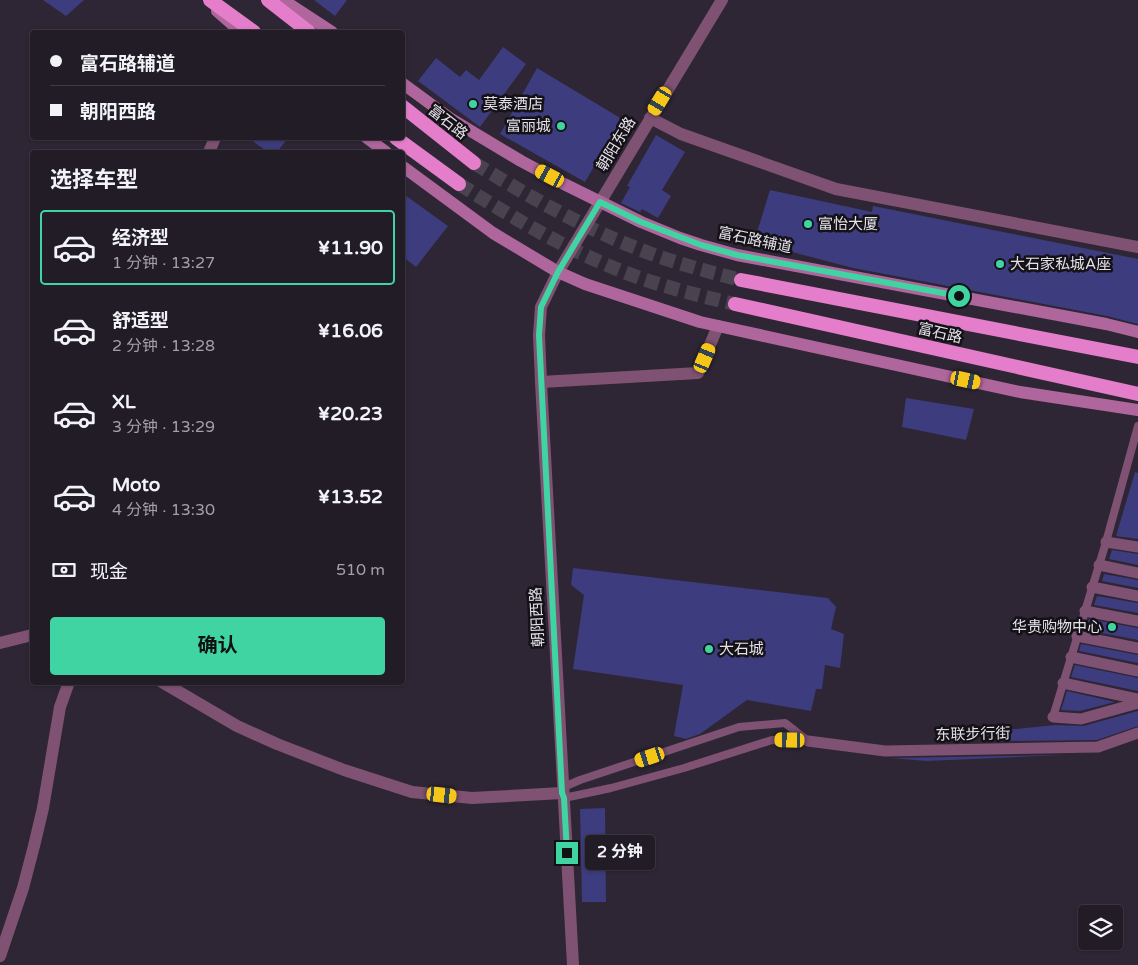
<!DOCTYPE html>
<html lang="zh">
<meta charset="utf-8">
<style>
body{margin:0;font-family:"Varela Round","Noto Sans SC",sans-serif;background:#2e2933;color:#f1f3f6;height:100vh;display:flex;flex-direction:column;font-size:19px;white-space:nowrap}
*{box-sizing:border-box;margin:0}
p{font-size:16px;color:#a2a1a7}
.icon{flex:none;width:28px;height:28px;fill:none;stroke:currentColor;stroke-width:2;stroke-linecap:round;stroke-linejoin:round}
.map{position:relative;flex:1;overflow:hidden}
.side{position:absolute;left:30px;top:150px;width:375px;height:535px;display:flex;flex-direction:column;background:#221c27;border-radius:5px;box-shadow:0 1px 4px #0004,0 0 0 1px #3f3a44}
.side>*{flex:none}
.banner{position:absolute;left:30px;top:30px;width:375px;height:110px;border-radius:5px;box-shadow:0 1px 4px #0004,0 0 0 1px #3f3a44;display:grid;align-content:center;height:110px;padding:0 20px;background:#221c27}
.tools{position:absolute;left:1078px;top:905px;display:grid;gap:10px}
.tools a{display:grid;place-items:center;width:45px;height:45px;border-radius:5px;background:#221c27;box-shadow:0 1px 4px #0004,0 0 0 1px #3f3a44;font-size:25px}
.end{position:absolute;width:22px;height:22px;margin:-11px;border:6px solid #40d4a2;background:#111;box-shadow:0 0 0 2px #111}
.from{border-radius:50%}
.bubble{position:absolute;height:35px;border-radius:5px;background:#221c27;box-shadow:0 1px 4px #0004,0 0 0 1px #3f3a44;font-size:16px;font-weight:700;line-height:35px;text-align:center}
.car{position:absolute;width:15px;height:30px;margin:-15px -8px;border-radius:6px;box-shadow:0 0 4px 1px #0007;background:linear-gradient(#f5c518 24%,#345 0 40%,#f5c518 0 76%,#345 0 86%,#f5c518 0)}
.banner b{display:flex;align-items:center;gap:18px;height:48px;font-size:19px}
.banner b+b{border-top:1px solid #3f3a44}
.banner i{width:12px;height:12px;background:#f1f3f6}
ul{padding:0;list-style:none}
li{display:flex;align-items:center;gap:15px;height:75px;margin:0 10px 8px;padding:0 10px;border:2px solid transparent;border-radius:5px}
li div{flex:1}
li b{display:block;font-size:19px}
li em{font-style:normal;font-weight:700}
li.selected{border-color:#40d4a2}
li>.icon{width:45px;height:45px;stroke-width:1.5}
h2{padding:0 20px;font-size:22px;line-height:60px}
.pay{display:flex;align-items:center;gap:12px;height:55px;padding:0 20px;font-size:19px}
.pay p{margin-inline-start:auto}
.cta{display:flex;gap:10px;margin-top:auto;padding:10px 20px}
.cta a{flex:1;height:58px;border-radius:5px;background:#40d4a2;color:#111;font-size:20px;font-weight:700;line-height:58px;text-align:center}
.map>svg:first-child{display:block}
.building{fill:#3c3c7e}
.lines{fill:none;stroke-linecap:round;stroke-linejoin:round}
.trunk-tunnel{stroke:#49424f;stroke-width:14;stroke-dasharray:14 7;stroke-linecap:butt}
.service{stroke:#7f5273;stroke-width:8}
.pedestrian{stroke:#7f5273;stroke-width:11}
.minor{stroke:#7f5273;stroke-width:12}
.tertiary{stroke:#7f5273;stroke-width:12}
.secondary{stroke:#af669c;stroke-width:12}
.trunk{stroke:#e47dca;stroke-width:14}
.route{stroke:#40d4a2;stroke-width:6}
.poi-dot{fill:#40d4a2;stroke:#141117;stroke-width:2}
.labels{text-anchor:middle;stroke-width:5;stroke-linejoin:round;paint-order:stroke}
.poi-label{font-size:15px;fill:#e5e0e9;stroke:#141117;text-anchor:start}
.street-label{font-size:15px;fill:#e5e0e9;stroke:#141117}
</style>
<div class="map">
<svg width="1138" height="965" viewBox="0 0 1138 965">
<rect width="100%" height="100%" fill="#2e2634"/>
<g class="building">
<polygon points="43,0 84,0 66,16"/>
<polygon points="314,0 347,0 335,16"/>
<polygon points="503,47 526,64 480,127 418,81 436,58 460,77 466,70 479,80"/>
<polygon points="537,68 622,119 585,182 500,134"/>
<polygon points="656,135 685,152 662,190 671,196 658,218 642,209 640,212 621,203 630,187 627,186"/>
<polygon points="248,138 288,138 277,152 268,152"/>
<polygon points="770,190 872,212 873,206 1138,259 1138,324 1107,316 853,268 792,252 792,253 753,245"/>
<polygon points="402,193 448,226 416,267 402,256"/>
<polygon points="906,398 974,409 966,440 902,427"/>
<polygon points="1135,472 1138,473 1138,539 1116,536"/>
<polygon points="1112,550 1138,554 1138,565 1109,559"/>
<polygon points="573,568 828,598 836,607 831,629 844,634 840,668 825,665 822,689 816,689 811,711 747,700 700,734 686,739 674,736 683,685 573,669 584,595 571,585"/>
<polygon points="1104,574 1138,580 1138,588 1102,581"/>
<polygon points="1097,596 1138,603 1138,613 1094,605"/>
<polygon points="1089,619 1138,628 1138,640 1086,630"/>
<polygon points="1081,644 1138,655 1138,663 1079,651"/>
<polygon points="1075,665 1138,678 1138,691 1071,677"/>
<polygon points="1067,691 1115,702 1080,711 1061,710"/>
<polygon points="1138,711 1138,726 1097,740 1006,741 1005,730 1055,725 1083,726"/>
<polygon points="1064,755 927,761 891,758"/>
<polygon points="605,808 606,902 582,902 580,809"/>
</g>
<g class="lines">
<g class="trunk-tunnel">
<path d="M 474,163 C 530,197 587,230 649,253 C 679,264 710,272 741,280"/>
<path d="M 459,184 C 518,221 577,256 643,279 C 673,289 704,297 735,304"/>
</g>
<g class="service">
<polyline points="1053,717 1106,542 1138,426"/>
<polyline points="563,791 566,786 580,780 739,727 785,723 808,741"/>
<polyline points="564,798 611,788 684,768 772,740 808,741"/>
</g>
<g class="pedestrian">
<polyline points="1106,542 1138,547"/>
<polyline points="1099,565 1138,573"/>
<polyline points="1092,587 1138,596"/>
<polyline points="1085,611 1138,621"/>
<polyline points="1077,636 1138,648"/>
<polyline points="1071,657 1138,671"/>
<polyline points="1063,683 1138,699"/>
<polyline points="1053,717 1081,719 1138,703"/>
<polyline points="808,741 885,751 1098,747 1138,733"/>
</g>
<g class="minor">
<polyline points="650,118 681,134 836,189 1138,247"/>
<polyline points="209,152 215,138"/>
<polyline points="541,382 698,373 718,326"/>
<polyline points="0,643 32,635"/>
<polyline points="162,682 237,726 277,744 344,770 412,792 472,798 562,793"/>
<polyline points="0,956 23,888 34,846 43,808 60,707 69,682"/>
</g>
<polyline class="tertiary" points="573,965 541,382 539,335 541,307 558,272 722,0"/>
<g class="secondary">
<polyline points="283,0 332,32"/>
<polyline points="217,11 241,32"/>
<polyline points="402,83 451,119 521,161 564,184 641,222 680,238 701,245 737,255 1106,324 1138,332"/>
<polyline points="367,138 386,152"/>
<polyline points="402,166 493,233 558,272 585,284 700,322 1020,392 1138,410"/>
</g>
<g class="trunk">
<polyline points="210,0 254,32"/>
<polyline points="268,0 309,32"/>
<polyline points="402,106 474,163"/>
<polyline points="396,138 459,184"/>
<polyline points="741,280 1138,357"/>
<polyline points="735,304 1138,394"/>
</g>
</g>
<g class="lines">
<polyline class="route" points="567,853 564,798 562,793 539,335 541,307 558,272 600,202 641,222 701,245 737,255 959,296"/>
</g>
<g class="poi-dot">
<circle cx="473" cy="104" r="5"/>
<circle cx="561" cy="126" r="5"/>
<circle cx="808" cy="224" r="5"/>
<circle cx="1000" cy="264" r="5"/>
<circle cx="1112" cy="627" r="5"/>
<circle cx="709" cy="649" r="5"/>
</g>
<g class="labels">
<g class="poi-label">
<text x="483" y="109">莫泰酒店</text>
<text x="551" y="131" text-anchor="end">富丽城</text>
<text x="818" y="229">富怡大厦</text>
<text x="1010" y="269">大石家私城A座</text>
<text x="1102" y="632" text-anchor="end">华贵购物中心</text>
<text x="719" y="654">大石城</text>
</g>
<g class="street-label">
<text transform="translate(448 122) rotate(38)" y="5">富石路</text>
<text transform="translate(616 144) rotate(-59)" y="5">朝阳东路</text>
<text transform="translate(755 240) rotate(12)" y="5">富石路辅道</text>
<text transform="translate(940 333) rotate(13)" y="5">富石路</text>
<text transform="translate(537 617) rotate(-93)" y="5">朝阳西路</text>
<text transform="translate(973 734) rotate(-1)" y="5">东联步行街</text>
</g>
</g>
</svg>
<div class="tools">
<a><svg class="icon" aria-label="layers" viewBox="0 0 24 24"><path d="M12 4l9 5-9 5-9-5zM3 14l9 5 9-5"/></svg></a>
</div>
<i class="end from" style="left:959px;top:296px"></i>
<i class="end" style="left:567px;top:853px"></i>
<div class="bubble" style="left:585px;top:835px;width:70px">2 分钟</div>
<i class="car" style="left:660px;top:101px;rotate:211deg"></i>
<i class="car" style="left:550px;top:176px;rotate:298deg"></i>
<i class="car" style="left:705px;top:358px;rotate:23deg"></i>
<i class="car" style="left:966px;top:380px;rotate:102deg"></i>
<i class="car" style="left:790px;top:740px;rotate:271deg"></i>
<i class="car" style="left:650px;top:757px;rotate:252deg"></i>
<i class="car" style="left:442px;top:795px;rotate:96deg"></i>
<div class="banner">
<b><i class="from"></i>富石路辅道</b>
<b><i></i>朝阳西路</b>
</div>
<section class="side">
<h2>选择车型</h2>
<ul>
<li class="selected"><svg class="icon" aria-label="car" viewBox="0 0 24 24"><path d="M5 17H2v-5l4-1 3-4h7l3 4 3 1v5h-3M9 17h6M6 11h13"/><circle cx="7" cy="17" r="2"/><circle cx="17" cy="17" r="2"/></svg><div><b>经济型</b><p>1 分钟 · 13:27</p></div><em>¥11.90</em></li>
<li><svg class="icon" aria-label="car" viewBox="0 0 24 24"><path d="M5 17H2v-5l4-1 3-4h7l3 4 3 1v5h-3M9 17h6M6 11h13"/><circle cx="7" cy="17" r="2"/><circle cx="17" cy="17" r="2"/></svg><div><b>舒适型</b><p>2 分钟 · 13:28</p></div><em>¥16.06</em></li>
<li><svg class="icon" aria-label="car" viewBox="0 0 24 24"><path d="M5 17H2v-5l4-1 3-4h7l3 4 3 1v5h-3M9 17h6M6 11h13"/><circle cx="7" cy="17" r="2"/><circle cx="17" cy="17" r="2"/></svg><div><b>XL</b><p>3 分钟 · 13:29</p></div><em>¥20.23</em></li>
<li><svg class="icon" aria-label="car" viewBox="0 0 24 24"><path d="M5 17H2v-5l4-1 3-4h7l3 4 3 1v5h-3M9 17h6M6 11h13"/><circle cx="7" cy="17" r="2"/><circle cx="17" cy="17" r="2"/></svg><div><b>Moto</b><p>4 分钟 · 13:30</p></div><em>¥13.52</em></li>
</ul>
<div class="pay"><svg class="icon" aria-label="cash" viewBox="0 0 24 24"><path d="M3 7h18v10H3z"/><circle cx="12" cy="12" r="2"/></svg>现金<p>510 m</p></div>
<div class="cta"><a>确认</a></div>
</section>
</div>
